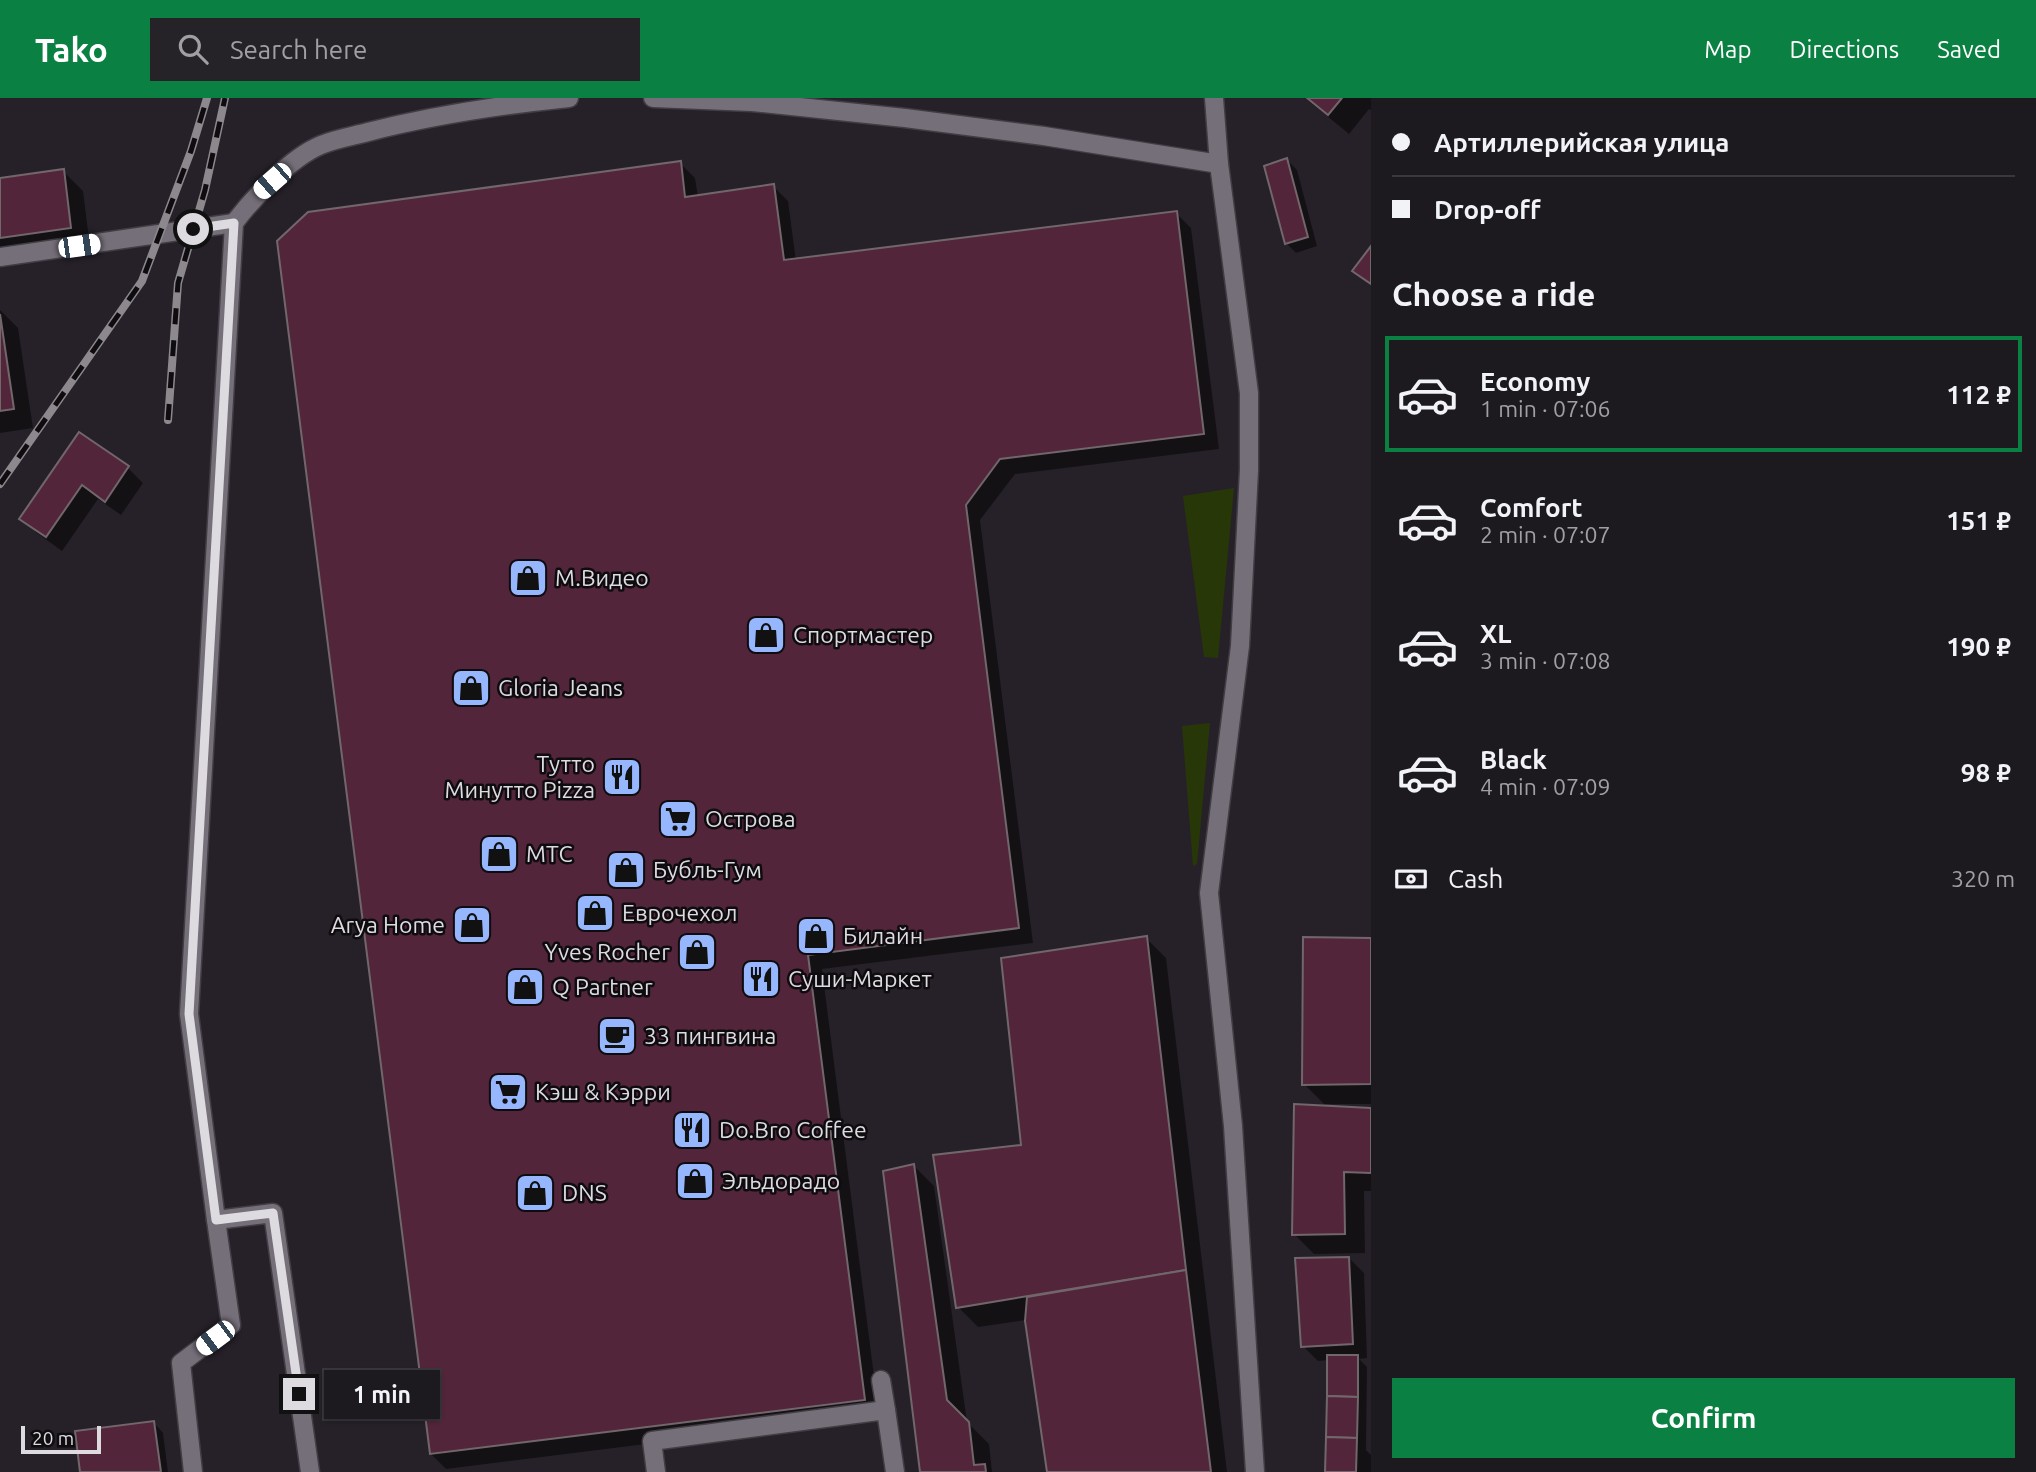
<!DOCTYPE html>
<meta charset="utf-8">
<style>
body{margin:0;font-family:Ubuntu,sans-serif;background:#252228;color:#f1f3f6;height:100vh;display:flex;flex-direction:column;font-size:26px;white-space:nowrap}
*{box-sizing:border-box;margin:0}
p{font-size:23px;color:#a0a0a4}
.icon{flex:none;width:38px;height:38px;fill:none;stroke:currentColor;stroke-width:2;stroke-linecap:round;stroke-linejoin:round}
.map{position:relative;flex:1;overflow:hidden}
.drawer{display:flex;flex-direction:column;background:#1c191f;width:665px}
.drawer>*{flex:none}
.hud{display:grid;align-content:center;height:154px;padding:0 21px;background:#1c191f}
.scale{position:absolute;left:21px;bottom:18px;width:80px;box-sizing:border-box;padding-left:7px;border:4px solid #dedbe0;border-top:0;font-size:19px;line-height:24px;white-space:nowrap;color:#dedbe0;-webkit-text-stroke:5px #0e0c0f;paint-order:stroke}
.end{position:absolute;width:32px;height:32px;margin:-16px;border:9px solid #dedbe0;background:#111;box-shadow:0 0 0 4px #111}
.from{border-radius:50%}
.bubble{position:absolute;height:49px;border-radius:0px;background:#1c191f;box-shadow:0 2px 5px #0004,0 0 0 2px #3a383d;font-size:23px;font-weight:600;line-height:49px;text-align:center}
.car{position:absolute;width:21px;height:42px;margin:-21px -10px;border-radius:9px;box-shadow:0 0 5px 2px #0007;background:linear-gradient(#fff 24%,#345 0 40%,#fff 0 76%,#345 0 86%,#fff 0)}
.hud b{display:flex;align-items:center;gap:24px;height:66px;font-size:26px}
.hud b+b{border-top:2px solid #3a383d}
.hud i{width:18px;height:18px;background:#f1f3f6}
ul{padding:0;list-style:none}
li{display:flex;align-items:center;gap:21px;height:116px;margin:0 14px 10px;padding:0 7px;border:4px solid transparent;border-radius:0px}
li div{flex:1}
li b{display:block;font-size:26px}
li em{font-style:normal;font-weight:600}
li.active{border-color:#0b8043}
li>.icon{width:63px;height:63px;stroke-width:1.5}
h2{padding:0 21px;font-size:32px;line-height:84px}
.pay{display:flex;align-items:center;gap:18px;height:77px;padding:0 21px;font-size:26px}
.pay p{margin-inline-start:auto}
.primary-button{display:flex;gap:14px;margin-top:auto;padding:14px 21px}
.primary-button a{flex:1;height:80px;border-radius:0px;background:#0b8043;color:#fff;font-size:28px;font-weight:600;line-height:80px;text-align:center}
header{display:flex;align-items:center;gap:42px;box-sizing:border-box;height:98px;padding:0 35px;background:#0b8043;color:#fff}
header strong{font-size:33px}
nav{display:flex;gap:38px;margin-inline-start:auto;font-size:24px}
.search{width:490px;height:63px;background:#252228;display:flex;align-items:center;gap:18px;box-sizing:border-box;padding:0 24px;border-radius:0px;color:#a0a0a4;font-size:26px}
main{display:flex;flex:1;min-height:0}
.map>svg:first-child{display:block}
.green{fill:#283707}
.shadow{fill:#0007}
.building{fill:#52253a;stroke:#71666a;stroke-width:2}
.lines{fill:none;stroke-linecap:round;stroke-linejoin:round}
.minor-casing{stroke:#413d43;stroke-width:21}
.minor{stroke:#756f79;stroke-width:18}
.rail-casing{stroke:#8c888e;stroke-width:8}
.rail{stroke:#0e0c0f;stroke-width:5;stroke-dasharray:16;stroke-linecap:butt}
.route{stroke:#dedbe0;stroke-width:9}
.labels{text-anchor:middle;stroke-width:5;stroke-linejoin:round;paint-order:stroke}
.poi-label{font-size:23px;fill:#dedbe0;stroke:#0e0c0f;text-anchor:start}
</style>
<header>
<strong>Tako</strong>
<div class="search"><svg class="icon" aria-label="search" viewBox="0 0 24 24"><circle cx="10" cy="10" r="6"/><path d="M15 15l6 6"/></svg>Search here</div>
<nav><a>Map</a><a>Directions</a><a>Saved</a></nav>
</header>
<main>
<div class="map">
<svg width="1371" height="1374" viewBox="0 0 1371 1374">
<rect width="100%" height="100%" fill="#262129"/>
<g class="green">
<polygon points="1234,390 1218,560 1204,559 1183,398"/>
<polygon points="1210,625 1197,766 1193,768 1182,628"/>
</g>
<g class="shadow">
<polygon points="1305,0 1371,0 1371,12 1369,11 1349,36"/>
<polygon points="1287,62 1297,72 1317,148 1296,155 1286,145"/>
<polygon points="680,65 695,80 698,99 773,88 788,103 796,163 1176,115 1191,130 1219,351 1015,376 980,422 1033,845 822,871 879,1317 446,1371 431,1356"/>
<polygon points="63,73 83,93 90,149 0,162 0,82"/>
<polygon points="0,212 18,230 33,330 0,335"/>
<polygon points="79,336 128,370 143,385 121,417 98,401 62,453 37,435 22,420"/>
<polygon points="1146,840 1166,860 1227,1374 1048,1374 1026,1222 978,1229 958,1209 1023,1049"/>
<polygon points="1371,842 1371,1006 1324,1006 1304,986"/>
<polygon points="1371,1012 1371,1093 1364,1093 1365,1155 1314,1156 1294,1136"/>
<polygon points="914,1068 934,1088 967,1324 989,1346 992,1374 923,1374"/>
<polygon points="1349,1160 1364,1175 1367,1260 1359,1261 1367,1269 1366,1352 1371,1357 1371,1374 1327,1374 1329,1262 1318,1263 1303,1248"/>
<polygon points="154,1325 163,1335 168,1374 82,1374"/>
</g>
<g class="building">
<polygon points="1307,0 1342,0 1328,17"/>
<polygon points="1287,60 1308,139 1285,146 1264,68"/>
<polygon points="681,63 685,99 774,86 784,162 1177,113 1204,336 1000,361 966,407 1019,830 808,857 865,1302 430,1356 277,143 308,114"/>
<polygon points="64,71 71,130 0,140 0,80"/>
<polygon points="1371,148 1371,186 1352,173"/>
<polygon points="0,216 14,311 0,313"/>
<polygon points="79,334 129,368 105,404 82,387 46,439 19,421"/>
<polygon points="1147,838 1186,1172 956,1210 933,1057 1021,1047 1001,860"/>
<polygon points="1303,839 1371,840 1371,986 1302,987"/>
<polygon points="1294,1006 1371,1010 1371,1075 1344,1074 1345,1136 1292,1137"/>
<polygon points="914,1066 947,1302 969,1324 974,1367 985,1366 986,1374 920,1374 883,1073"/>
<polygon points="1349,1159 1353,1246 1301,1249 1295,1160"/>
<polygon points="1186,1172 1211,1374 1047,1374 1025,1223 1027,1199"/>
<polygon points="1327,1257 1358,1257 1358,1299 1327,1298"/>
<polygon points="1327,1298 1358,1299 1357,1340 1326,1339"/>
<polygon points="154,1323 161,1374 80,1374 75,1333"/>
<polygon points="1326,1339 1357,1340 1356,1374 1325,1374"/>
</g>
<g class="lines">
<g class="minor-casing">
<g id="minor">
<polyline points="653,0 752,4 905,20 1044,38 1219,66 1249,295 1249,372 1240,548 1209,795 1233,1028 1255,1374"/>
<polyline points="1214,0 1219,66"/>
<polyline points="0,159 234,125"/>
<polyline points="881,1282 886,1312"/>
<polyline points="193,1374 181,1265 231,1227 216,1122"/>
<path d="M 310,1374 L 273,1115 L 216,1122 L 189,916 L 234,125 C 254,99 290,60 321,47 C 335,41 353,38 368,34 C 434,17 501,7 569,0"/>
<polyline points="656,1374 652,1343 886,1312 895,1374"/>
</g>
</g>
<use href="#minor" class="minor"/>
<g class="rail-casing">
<g id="rail">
<polyline points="168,322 178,185 205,92 225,0"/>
<polyline points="0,386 142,183 191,53 207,0"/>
</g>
</g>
<use href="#rail" class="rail"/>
</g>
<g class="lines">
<polyline class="route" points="193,131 234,125 189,916 216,1122 273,1115 299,1296"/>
</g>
<defs>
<g id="shop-square" transform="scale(2.0125)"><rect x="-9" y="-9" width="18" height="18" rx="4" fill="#96b6fd" stroke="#0e0c0f"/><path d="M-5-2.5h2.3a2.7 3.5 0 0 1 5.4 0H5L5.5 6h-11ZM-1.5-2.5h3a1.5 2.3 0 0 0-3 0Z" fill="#111"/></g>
<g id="restaurant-square" transform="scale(2.0125)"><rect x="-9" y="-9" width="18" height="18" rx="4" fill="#96b6fd" stroke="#0e0c0f"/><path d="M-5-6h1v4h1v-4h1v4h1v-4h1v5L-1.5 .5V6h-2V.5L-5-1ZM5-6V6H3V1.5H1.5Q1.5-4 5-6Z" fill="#111"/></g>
<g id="supermarket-square" transform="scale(2.0125)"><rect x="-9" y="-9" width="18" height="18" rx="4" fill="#96b6fd" stroke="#0e0c0f"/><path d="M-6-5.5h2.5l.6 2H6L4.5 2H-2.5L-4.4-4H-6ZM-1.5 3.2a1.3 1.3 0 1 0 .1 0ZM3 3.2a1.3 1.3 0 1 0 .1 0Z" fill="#111"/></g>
<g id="cafe-square" transform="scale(2.0125)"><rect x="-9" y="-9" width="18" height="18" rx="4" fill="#96b6fd" stroke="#0e0c0f"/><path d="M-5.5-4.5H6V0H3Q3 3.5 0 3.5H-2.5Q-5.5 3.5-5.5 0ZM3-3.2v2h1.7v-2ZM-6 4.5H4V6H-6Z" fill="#111"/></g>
</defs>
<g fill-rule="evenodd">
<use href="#shop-square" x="528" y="480"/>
<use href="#shop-square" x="766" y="537"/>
<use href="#shop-square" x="471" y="590"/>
<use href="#restaurant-square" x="622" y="679"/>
<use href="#supermarket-square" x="678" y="721"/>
<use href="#shop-square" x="499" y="756"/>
<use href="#shop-square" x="626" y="772"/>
<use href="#shop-square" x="595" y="815"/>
<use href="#shop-square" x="472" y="827"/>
<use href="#shop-square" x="816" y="838"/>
<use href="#shop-square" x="697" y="854"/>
<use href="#restaurant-square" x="761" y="881"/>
<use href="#shop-square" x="525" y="889"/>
<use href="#cafe-square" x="617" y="938"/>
<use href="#supermarket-square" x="508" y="994"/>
<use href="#restaurant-square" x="692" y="1032"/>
<use href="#shop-square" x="695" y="1083"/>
<use href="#shop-square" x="535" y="1095"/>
</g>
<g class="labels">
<g class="poi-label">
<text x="555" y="488">М.Видео</text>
<text x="793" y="545">Спортмастер</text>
<text x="498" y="598">Gloria Jeans</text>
<text x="595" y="674" text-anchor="end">Тутто<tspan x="595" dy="26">Минутто Pizza</tspan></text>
<text x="705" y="729">Острова</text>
<text x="526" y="764">МТС</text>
<text x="653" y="780">Бубль-Гум</text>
<text x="622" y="823">Еврочехол</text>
<text x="445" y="835" text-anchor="end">Arya Home</text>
<text x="843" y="846">Билайн</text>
<text x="670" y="862" text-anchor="end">Yves Rocher</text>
<text x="788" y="889">Суши-Маркет</text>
<text x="552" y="897">Q Partner</text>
<text x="644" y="946">33 пингвина</text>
<text x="535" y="1002">Кэш &amp; Кэрри</text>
<text x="719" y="1040">Do.Bro Coffee</text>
<text x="722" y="1091">Эльдорадо</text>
<text x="562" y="1103">DNS</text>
</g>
</g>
</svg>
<div class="scale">20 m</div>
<i class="end from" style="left:193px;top:131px"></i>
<i class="end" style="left:299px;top:1296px"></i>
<div class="bubble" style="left:324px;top:1272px;width:116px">1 min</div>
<i class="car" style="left:272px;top:83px;rotate:229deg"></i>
<i class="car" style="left:79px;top:148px;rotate:82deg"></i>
<i class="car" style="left:215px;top:1240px;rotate:233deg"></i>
</div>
<section class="drawer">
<div class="hud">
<b><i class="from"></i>Артиллерийская улица</b>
<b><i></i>Drop-off</b>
</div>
<h2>Choose a ride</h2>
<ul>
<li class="active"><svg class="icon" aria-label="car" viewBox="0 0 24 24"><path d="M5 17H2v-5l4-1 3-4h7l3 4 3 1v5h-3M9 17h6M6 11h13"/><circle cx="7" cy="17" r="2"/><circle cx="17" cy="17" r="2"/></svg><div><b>Economy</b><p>1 min · 07:06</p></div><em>112 ₽</em></li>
<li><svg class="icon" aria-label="car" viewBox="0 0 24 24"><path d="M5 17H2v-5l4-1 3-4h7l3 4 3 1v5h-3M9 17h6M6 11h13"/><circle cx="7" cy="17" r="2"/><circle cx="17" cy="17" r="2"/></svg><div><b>Comfort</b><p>2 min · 07:07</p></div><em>151 ₽</em></li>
<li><svg class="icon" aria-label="car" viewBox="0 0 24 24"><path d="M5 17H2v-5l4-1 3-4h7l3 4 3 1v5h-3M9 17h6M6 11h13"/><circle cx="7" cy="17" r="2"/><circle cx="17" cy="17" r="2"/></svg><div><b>XL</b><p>3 min · 07:08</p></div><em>190 ₽</em></li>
<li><svg class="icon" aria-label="car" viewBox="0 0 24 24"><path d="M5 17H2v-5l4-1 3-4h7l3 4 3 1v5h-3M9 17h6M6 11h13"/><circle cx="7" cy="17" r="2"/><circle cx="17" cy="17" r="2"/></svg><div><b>Black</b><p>4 min · 07:09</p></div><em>98 ₽</em></li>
</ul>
<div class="pay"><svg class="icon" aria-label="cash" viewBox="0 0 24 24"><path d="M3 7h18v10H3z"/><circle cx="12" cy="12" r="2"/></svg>Cash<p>320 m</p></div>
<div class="primary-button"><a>Confirm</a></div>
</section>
</main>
